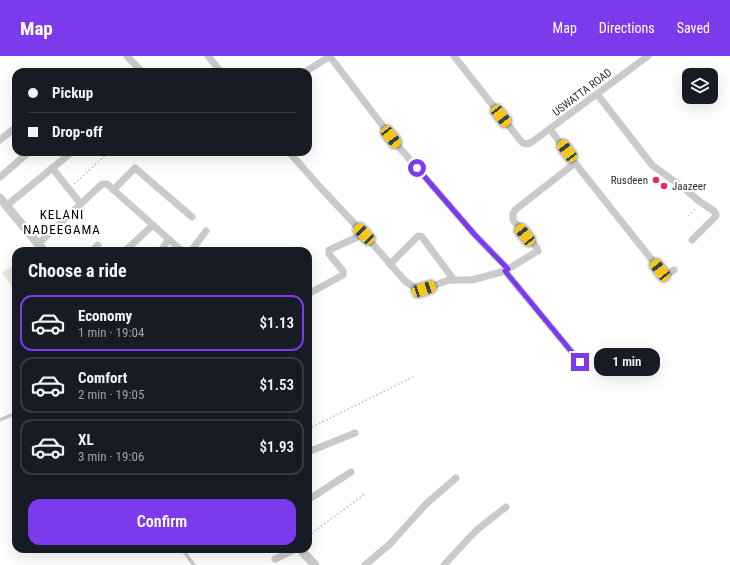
<!DOCTYPE html>
<meta charset="utf-8">
<style>
body{margin:0;font-family:"Roboto Condensed",sans-serif;background:#242831;color:#f1f3f6;height:100vh;display:flex;flex-direction:column;font-size:15px;white-space:nowrap}
*{box-sizing:border-box;margin:0}
p{font-size:13px;color:#9ea1a6}
.icon{flex:none;width:22px;height:22px;fill:none;stroke:currentColor;stroke-width:2;stroke-linecap:round;stroke-linejoin:round}
.map{position:relative;flex:1;overflow:hidden}
.sheet{position:absolute;left:12px;top:191px;width:300px;height:306px;display:flex;flex-direction:column;background:#171b24;border-radius:12px;box-shadow:0 4px 16px #0002}
.sheet>*{flex:none}
.banner{position:absolute;left:12px;top:12px;width:300px;height:88px;border-radius:12px;box-shadow:0 4px 16px #0002;display:grid;align-content:center;height:88px;padding:0 16px;background:#171b24}
.tools{position:absolute;left:682px;top:12px;display:grid;gap:8px}
.tools a{display:grid;place-items:center;width:36px;height:36px;border-radius:8px;background:#171b24;box-shadow:0 4px 16px #0002;font-size:20px}
.end{position:absolute;width:18px;height:18px;margin:-9px;border:5px solid #7c3aed;background:#fff;box-shadow:0 0 0 2px #fff}
.from{border-radius:50%}
.bubble{position:absolute;height:28px;border-radius:12px;background:#171b24;box-shadow:0 4px 16px #0002;font-size:13px;font-weight:600;line-height:28px;text-align:center}
.car{position:absolute;width:12px;height:24px;margin:-12px -6px;border-radius:5px;box-shadow:0 0 3px 1px #0007;background:linear-gradient(#f5c518 24%,#345 0 40%,#f5c518 0 76%,#345 0 86%,#f5c518 0)}
.banner b{display:flex;align-items:center;gap:14px;height:38px;font-size:15px}
.banner b+b{border-top:1px solid #363941}
.banner i{width:10px;height:10px;background:#f1f3f6}
ul{padding:0;list-style:none}
li{display:flex;align-items:center;gap:12px;height:56px;margin:0 8px 6px;padding:0 8px;border:2px solid #363941;border-radius:12px}
li div{flex:1}
li b{display:block;font-size:15px}
li em{font-style:normal;font-weight:600}
li.selected{border-color:#7c3aed}
li>.icon{width:36px;height:36px;stroke-width:1.5}
h2{padding:0 16px;font-size:18px;line-height:48px}
.cta{display:flex;gap:8px;margin-top:auto;padding:8px 16px}
.cta a{flex:1;height:46px;border-radius:12px;background:#7c3aed;color:#fff;font-size:16px;font-weight:600;line-height:46px;text-align:center}
header{display:flex;align-items:center;gap:24px;box-sizing:border-box;height:56px;padding:0 20px;background:#7c3aed;color:#fff}
header strong{font-size:19px}
nav{display:flex;gap:22px;margin-inline-start:auto;font-size:14px}
.map>svg:first-child{display:block}
.green{fill:#e6ebd9}
.lines{fill:none;stroke-linecap:round;stroke-linejoin:round}
.path{stroke:#cacaca;stroke-width:1.5;stroke-dasharray:2 2;stroke-linecap:butt}
.service{stroke:#cacaca;stroke-width:3.5}
.minor{stroke:#cacaca;stroke-width:7}
.tertiary{stroke:#cacaca;stroke-width:9}
.route{stroke:#7c3aed;stroke-width:5}
.poi-dot{fill:#e82a5d;stroke:#fff;stroke-width:1.5}
.labels{text-anchor:middle;stroke-width:4;stroke-linejoin:round;paint-order:stroke}
.street-label{font-size:11px;fill:#2d2d2d;stroke:#fff}
.poi-label{font-size:11px;fill:#2d2d2d;stroke:#fff;text-anchor:end}
.quarter-label{font-size:13px;letter-spacing:1px;fill:#000;stroke:#fff}
</style>
<header>
<strong>Map</strong>
<nav><a>Map</a><a>Directions</a><a>Saved</a></nav>
</header>
<div class="map">
<svg width="730" height="509" viewBox="0 0 730 509">
<rect width="100%" height="100%" fill="#fff"/>
<polygon class="green" points="16,207 16,236 2,217"/>
<g class="lines">
<g class="path">
<polyline points="74,128 109,96"/>
<polyline points="688,160 696,152"/>
<polyline points="308,373 413,321"/>
<polyline points="308,480 365,438"/>
</g>
<g class="service">
<polyline points="0,364 16,357"/>
<polyline points="182,493 194,509"/>
</g>
<g class="minor">
<polyline points="127,0 142,16"/>
<polyline points="208,0 221,16"/>
<polyline points="454,0 520,84 523,87 528,88 532,86 648,0"/>
<polyline points="305,16 327,2 329,1 331,2 399,91 475,179 508,213"/>
<polyline points="597,38 652,109 685,133 699,145 714,155 716,158 716,160 692,184"/>
<polyline points="550,73 575,107 660,214 665,218 669,217 674,214"/>
<polyline points="0,84 16,71"/>
<polyline points="289,96 319,130 364,178 405,225 414,231 424,233 449,224 472,224 505,215 536,196 538,195 537,192 513,164 513,158 515,154 575,107"/>
<polyline points="52,112 81,148"/>
<polyline points="0,121 29,96"/>
<polyline points="113,134 135,112 192,161"/>
<polyline points="6,150 72,96"/>
<polyline points="38,188 102,128 107,128 182,195"/>
<polyline points="92,195 98,189"/>
<polyline points="125,195 153,169"/>
<polyline points="161,195 168,184"/>
<polyline points="191,195 206,175"/>
<polyline points="390,208 418,180 420,180 422,181 454,224"/>
<polyline points="505,215 580,306"/>
<polyline points="308,238 343,219 343,215 329,198 329,194 364,178"/>
<polyline points="308,396 355,377"/>
<polyline points="308,444 351,416"/>
<polyline points="275,503 296,493"/>
<polyline points="365,509 390,488 426,448 456,422"/>
<polyline points="444,509 468,483 478,473 506,451"/>
</g>
<g class="tertiary">
<polyline points="0,142 44,195"/>
<polyline points="300,493 315,509"/>
</g>
</g>
<g class="lines">
<polyline class="route" points="417,112 475,179 508,213 505,215 580,306"/>
</g>
<g class="poi-dot">
<circle cx="656" cy="124" r="4"/>
<circle cx="664" cy="130" r="4"/>
</g>
<g class="labels">
<g class="street-label">
<text transform="translate(582 36) rotate(-37)" y="4">USWATTA ROAD</text>
</g>
<g class="poi-label">
<text x="648" y="128">Rusdeen</text>
<text x="672" y="134" text-anchor="start">Jaazeer</text>
</g>
<g class="quarter-label">
<text x="62" y="163">KELANI<tspan x="62" dy="15">NADEEGAMA</tspan></text>
</g>
</g>
</svg>
<div class="tools">
<a><svg class="icon" aria-label="layers" viewBox="0 0 24 24"><path d="M12 4l9 5-9 5-9-5zM3 14l9 5 9-5"/></svg></a>
</div>
<i class="end from" style="left:417px;top:112px"></i>
<i class="end" style="left:580px;top:306px"></i>
<div class="bubble" style="left:594px;top:292px;width:66px">1 min</div>
<i class="car" style="left:501px;top:60px;rotate:142deg"></i>
<i class="car" style="left:391px;top:81px;rotate:142deg"></i>
<i class="car" style="left:567px;top:95px;rotate:323deg"></i>
<i class="car" style="left:364px;top:178px;rotate:316deg"></i>
<i class="car" style="left:525px;top:179px;rotate:321deg"></i>
<i class="car" style="left:660px;top:214px;rotate:322deg"></i>
<i class="car" style="left:424px;top:233px;rotate:72deg"></i>
<div class="banner">
<b><i class="from"></i>Pickup</b>
<b><i></i>Drop-off</b>
</div>
<section class="sheet">
<h2>Choose a ride</h2>
<ul>
<li class="selected"><svg class="icon" aria-label="car" viewBox="0 0 24 24"><path d="M5 17H2v-5l4-1 3-4h7l3 4 3 1v5h-3M9 17h6M6 11h13"/><circle cx="7" cy="17" r="2"/><circle cx="17" cy="17" r="2"/></svg><div><b>Economy</b><p>1 min · 19:04</p></div><em>$1.13</em></li>
<li><svg class="icon" aria-label="car" viewBox="0 0 24 24"><path d="M5 17H2v-5l4-1 3-4h7l3 4 3 1v5h-3M9 17h6M6 11h13"/><circle cx="7" cy="17" r="2"/><circle cx="17" cy="17" r="2"/></svg><div><b>Comfort</b><p>2 min · 19:05</p></div><em>$1.53</em></li>
<li><svg class="icon" aria-label="car" viewBox="0 0 24 24"><path d="M5 17H2v-5l4-1 3-4h7l3 4 3 1v5h-3M9 17h6M6 11h13"/><circle cx="7" cy="17" r="2"/><circle cx="17" cy="17" r="2"/></svg><div><b>XL</b><p>3 min · 19:06</p></div><em>$1.93</em></li>
</ul>
<div class="cta"><a>Confirm</a></div>
</section>
</div>
